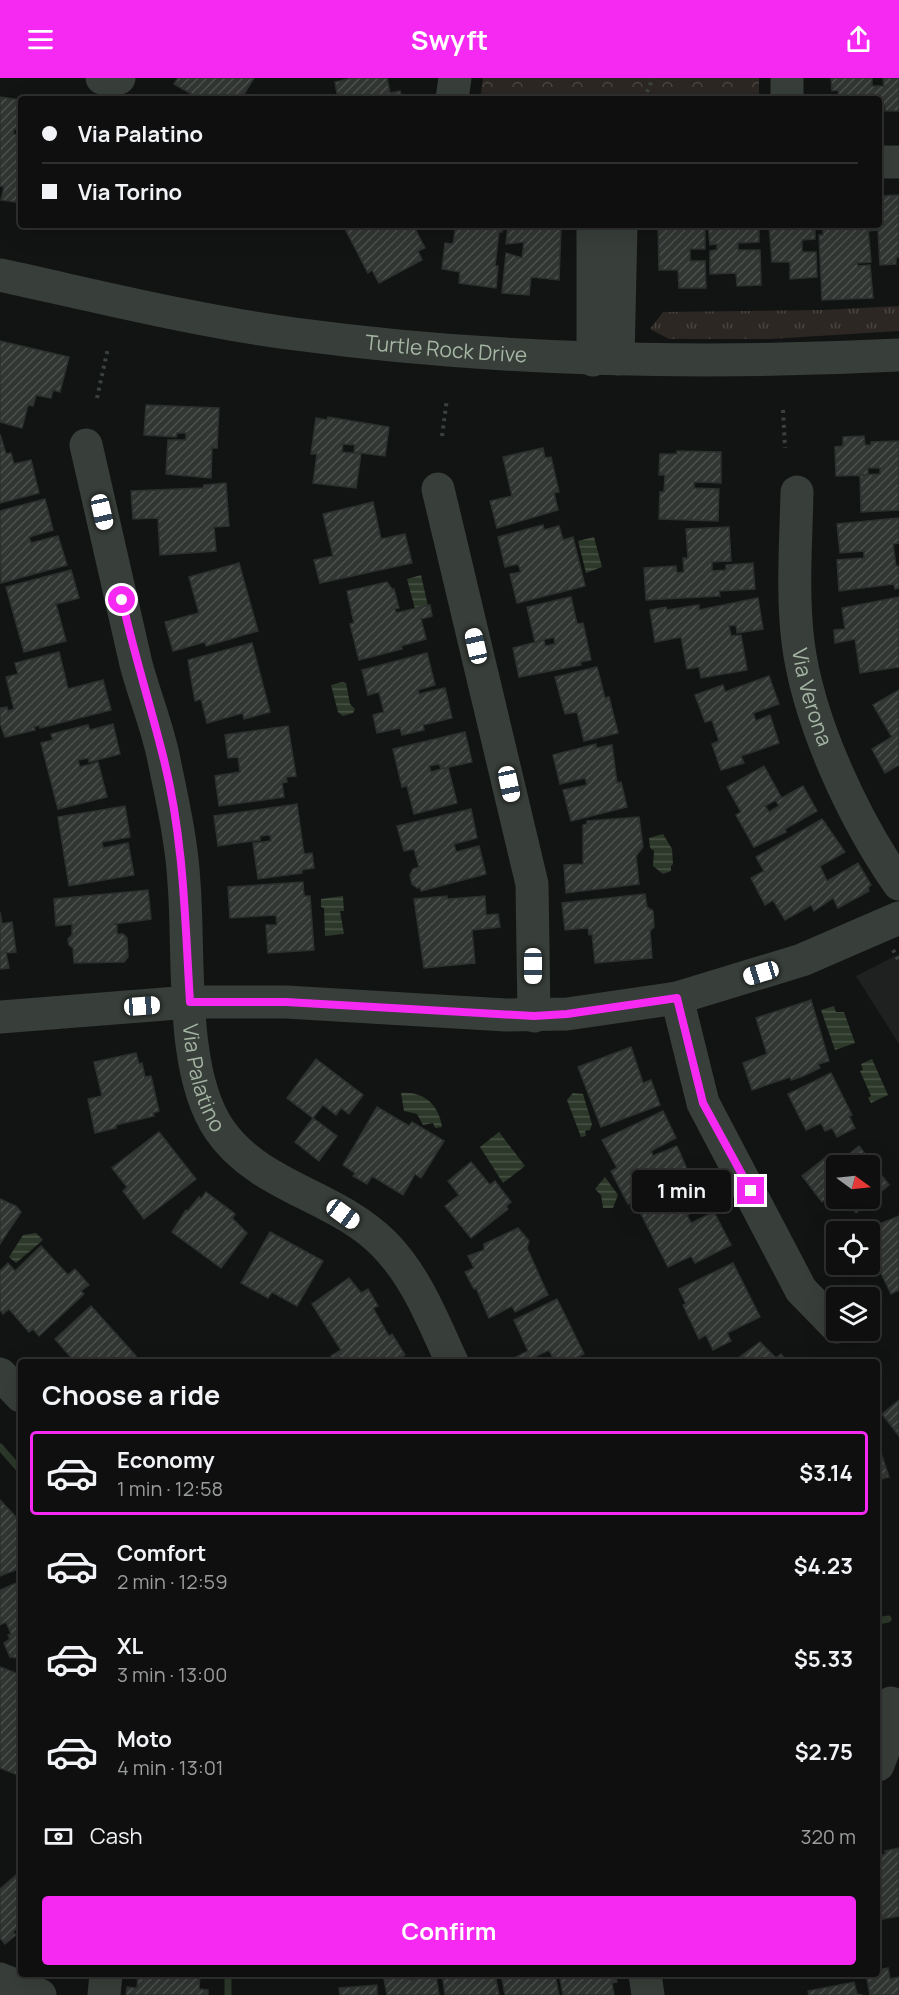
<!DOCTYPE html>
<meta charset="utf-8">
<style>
body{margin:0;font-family:Manrope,sans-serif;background:#1c1d1c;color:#f1f3f6;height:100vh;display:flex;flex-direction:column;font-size:22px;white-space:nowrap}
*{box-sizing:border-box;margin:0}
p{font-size:20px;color:#9b9c9e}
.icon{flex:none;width:33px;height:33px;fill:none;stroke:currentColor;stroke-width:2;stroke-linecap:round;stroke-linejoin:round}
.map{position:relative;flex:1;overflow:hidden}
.details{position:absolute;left:18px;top:1281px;width:862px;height:618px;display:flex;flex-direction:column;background:#0e0f0e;border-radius:6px;box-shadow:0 6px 24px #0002,0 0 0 2px #2e2f2e}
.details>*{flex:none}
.top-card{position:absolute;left:18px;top:18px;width:864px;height:132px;border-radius:6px;box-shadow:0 6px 24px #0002,0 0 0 2px #2e2f2e;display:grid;align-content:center;height:132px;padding:0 24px;background:#0e0f0e}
.needle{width:39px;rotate:105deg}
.fabs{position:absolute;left:826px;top:1077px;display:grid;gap:12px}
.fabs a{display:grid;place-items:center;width:54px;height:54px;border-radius:6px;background:#0e0f0e;box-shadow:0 6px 24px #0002,0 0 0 2px #2e2f2e;font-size:30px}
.end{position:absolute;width:27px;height:27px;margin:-14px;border:8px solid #f629f3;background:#fff;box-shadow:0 0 0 3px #fff}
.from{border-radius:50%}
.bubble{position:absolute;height:42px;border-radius:6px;background:#0e0f0e;box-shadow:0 6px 24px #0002,0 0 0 2px #2e2f2e;font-size:20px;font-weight:700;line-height:42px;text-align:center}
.car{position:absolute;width:18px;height:36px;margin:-18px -9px;border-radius:8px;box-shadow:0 0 4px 2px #0007;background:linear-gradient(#fff 24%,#345 0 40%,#fff 0 76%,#345 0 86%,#fff 0)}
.top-card b{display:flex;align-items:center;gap:21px;height:57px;font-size:22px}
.top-card b+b{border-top:2px solid #2e2f2e}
.top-card i{width:15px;height:15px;background:#f1f3f6}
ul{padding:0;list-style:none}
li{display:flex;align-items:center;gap:18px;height:84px;margin:0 12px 9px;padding:0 12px;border:3px solid transparent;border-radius:6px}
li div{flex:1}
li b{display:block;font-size:22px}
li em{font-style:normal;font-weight:700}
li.current{border-color:#f629f3}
li>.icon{width:54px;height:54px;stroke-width:1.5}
h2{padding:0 24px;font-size:27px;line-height:72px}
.pay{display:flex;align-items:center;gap:15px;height:66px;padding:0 24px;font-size:22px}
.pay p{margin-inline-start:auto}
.primary-button{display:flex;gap:12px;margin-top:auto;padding:12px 24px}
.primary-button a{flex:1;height:69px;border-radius:6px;background:#f629f3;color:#fff;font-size:24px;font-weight:700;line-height:69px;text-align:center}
header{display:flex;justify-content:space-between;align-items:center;height:78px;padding:0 24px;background:#f629f3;color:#fff;font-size:27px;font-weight:700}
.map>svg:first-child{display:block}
.built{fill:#1e211f}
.grass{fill:url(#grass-tufts)}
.forest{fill:url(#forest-crowns)}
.water{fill:url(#water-rules)}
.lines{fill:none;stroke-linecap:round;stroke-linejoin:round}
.stream{stroke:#2c3829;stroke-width:7}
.building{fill:url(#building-hatch);stroke:#2c302e;stroke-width:1.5}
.path{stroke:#3b423c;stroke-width:4;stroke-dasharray:3 4.5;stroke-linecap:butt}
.minor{stroke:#383e39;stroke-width:33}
.route{stroke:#f629f3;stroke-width:8}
.labels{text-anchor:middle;stroke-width:4.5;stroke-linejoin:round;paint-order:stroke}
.street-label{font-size:21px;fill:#a4b5a4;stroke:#0e0f0e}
</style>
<header><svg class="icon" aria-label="menu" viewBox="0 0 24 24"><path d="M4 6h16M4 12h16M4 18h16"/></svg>Swyft<svg class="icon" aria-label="share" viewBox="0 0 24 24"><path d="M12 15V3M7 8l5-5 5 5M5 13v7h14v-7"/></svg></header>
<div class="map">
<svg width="899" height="1917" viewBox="0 0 899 1917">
<defs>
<pattern id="grass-tufts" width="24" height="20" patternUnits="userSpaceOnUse" patternTransform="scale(1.5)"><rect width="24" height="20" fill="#2c2723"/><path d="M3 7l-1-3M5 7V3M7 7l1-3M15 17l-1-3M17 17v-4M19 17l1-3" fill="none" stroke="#484440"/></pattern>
<pattern id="forest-crowns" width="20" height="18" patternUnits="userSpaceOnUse" patternTransform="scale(1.5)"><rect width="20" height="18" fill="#2c2723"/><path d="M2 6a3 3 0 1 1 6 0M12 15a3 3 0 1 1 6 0" fill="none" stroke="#484440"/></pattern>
<pattern id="water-rules" width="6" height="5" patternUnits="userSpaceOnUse" patternTransform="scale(1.5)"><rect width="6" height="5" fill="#2c3829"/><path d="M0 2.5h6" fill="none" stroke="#485345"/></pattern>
<pattern id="building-hatch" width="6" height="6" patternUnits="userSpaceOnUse" patternTransform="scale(1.5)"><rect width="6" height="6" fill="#323633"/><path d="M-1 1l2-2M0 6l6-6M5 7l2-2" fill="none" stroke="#4d514e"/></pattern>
</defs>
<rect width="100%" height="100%" fill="#121413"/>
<polygon class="built" points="899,876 899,966 856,898"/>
<polygon class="grass" points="899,228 899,253 770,261 669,261 650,251 663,234 823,232"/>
<polygon class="forest" points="483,0 759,0 759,21 480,21"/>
<g class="water">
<polygon points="594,459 602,489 586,495 578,463"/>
<polygon points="421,497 428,528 415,531 407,501"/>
<polygon points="342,604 346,605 350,626 355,631 353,635 343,638 338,634 331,607"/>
<polygon points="663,756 672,771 673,786 671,788 671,793 663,796 653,788 654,773 650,770 649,760"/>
<polygon points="343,818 344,833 340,833 344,856 325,858 324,830 321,829 321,821"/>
<polygon points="834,928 836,934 844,934 855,965 835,972 821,932"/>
<polygon points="872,981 888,1017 871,1025 868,1020 871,1018 860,993 863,992 861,986"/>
<path d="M 401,1015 C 424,1013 439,1027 442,1049 L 435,1050 L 433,1045 L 423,1047 L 417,1036 L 404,1033 Z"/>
<polygon points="573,1015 583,1016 592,1046 590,1052 585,1053 586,1058 581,1059 567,1022"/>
<polygon points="499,1054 525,1088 503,1105 480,1069"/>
<polygon points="605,1099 618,1117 613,1130 603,1130 601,1117 595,1111"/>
<polygon points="36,1155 43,1162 16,1185 9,1179 23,1157"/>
</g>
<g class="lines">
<g class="stream">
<polyline points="0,1369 21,1393"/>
<polyline points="878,1543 888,1541"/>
<polyline points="228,1896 228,1917"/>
</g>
</g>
<g class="building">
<polygon points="178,0 254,0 244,16 253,21 200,21 174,6"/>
<polygon points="352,0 387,0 390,15 400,13 402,21 338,21 335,4"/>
<polygon points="831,0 872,0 872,8 884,8 883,0 899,0 899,33 885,33 885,28 879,29 879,21 839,21 838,12 832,13"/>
<polygon points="0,19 21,22 21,52 14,51 13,56 20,57 21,63 21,125 1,122 4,109 0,108"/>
<polygon points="899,117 899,179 896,179 896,186 880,187 878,152 869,153 869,147 879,147 879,118"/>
<polygon points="343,147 413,147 425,170 418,173 422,182 379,205 372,192 368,195"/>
<polygon points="456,147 503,147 502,154 499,154 495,188 498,188 496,210 459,205 460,194 442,191 445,165 453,166"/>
<polygon points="508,147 561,150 559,202 531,199 529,217 502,215 506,175 522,180 524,164 506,166"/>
<polygon points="658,147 705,147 705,171 690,171 690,183 705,183 706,210 679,210 678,192 659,192"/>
<polygon points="708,147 759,147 759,164 738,165 738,172 760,172 761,207 737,208 736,195 710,196 710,173 717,172 717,166 710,167"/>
<polygon points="769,147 815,147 815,161 802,162 802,174 816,174 817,199 790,201 790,184 772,184"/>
<polygon points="852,147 853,151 868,149 871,184 857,185 858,188 870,187 873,220 822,222 819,157 823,157 823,148 818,147"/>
<polygon points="0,263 69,279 60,314 53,312 51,320 36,317 33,328 28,327 22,350 0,344"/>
<polygon points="146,327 219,330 217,370 212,370 211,400 166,396 168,362 186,362 186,355 177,355 176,359 144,357"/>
<polygon points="328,339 389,349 385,378 354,374 355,367 343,366 342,374 361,376 356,410 313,405 317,376 311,376 316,340 327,342"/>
<polygon points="0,356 6,376 11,375 14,386 31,382 39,415 0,425"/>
<polygon points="864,358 865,367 871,367 871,364 898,363 899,366 899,432 861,434 860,397 880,396 880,390 868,390 868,397 836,398 835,369 843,368 843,359"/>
<polygon points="543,370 545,380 551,379 559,414 554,415 558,432 497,450 490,423 512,418 503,379"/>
<polygon points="677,373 721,374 721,405 694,404 694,410 719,411 718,443 659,441 660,414 664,414 665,397 659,397 660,376 677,376"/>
<polygon points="226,405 229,448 214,449 216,473 160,477 158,440 133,441 131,413 203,410 204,407"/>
<polygon points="45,421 53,452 29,459 31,465 58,458 67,487 1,505 0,433"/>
<polygon points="373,424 381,461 405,456 412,485 320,505 314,482 333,478 323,436"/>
<polygon points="899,440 899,465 893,466 896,488 899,488 899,510 895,511 894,506 839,513 837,482 864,480 864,473 840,475 837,446"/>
<polygon points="543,447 544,452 559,448 563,462 573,459 585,508 517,525 510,496 521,494 518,486 505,489 498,459"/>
<polygon points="729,449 731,483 712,484 712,493 726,492 726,487 753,485 755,511 719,513 720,518 646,522 644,490 676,488 677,495 684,494 683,480 688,480 686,451"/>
<polygon points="239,485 258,553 206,568 205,564 173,573 165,544 199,535 189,499"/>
<polygon points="71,492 79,520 56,526 66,563 24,574 6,509"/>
<polygon points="387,504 392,511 394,511 399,530 395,531 396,535 430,527 432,538 421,541 426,561 401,568 402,571 359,582 350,546 354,545 347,513"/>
<polygon points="571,519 577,546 583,545 591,582 580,584 581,587 519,599 513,570 544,562 545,568 555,566 554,559 535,564 527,529"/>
<polygon points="899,519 899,589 860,595 855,561 835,565 834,552 845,551 842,530"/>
<polygon points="758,520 763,551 737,555 736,547 729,548 731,558 741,557 747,592 701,600 699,589 687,591 681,559 655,564 650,532 666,529 667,532 699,527 699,532"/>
<polygon points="252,565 270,634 244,641 243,635 207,645 201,621 195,623 188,582"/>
<polygon points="59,574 68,611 103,602 111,632 40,650 40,647 34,649 35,652 5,659 0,645 0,630 7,629 8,633 14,631 6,599 18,596 15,585"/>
<polygon points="427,575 435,607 418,612 419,616 445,610 452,640 423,647 424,652 402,657 400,650 377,655 373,637 384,634 379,614 368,617 362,592"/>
<polygon points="597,589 605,620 609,619 618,655 584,663 577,634 565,636 555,599"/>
<polygon points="769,598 779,626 753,635 756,643 770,637 779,665 741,678 744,685 721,692 712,666 719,663 712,642 705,644 695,617 723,607 725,614"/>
<polygon points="899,612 899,687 885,695 872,671 892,659 873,627"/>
<polygon points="113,646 120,676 89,684 89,680 78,682 80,689 98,684 107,719 58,731 41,665 53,662 51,656 88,647 90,652"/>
<polygon points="288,648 296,698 286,699 287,704 282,705 284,719 219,728 215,698 240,694 238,679 228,680 225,657"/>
<polygon points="465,654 472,684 441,691 439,686 429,688 431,694 448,689 457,725 414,736 407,708 402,709 393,671"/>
<polygon points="596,666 596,670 612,667 617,705 621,704 627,729 571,743 563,712 587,707 585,700 560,706 553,677"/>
<polygon points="764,688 781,719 765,728 769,734 779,728 776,723 803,708 817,733 785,751 786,754 754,769 736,737 741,734 727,709"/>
<polygon points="297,726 304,776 312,775 314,790 302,792 302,795 258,801 253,765 271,763 270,757 260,758 260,762 218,768 214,738"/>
<polygon points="125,728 130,759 102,764 103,770 128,765 134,797 69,808 58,739"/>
<polygon points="471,731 477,760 454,766 456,774 479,768 486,796 421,813 420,809 417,810 412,806 410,797 413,791 419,789 414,771 404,773 397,748"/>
<polygon points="639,739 643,769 636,778 639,806 566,815 564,787 583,786 583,747 587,746 587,743"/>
<polygon points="822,741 845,774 820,788 827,803 858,785 871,807 868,809 869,813 838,830 833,820 814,833 811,827 785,842 773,822 765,827 751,800 764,793 756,779"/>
<polygon points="303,804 304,818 310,818 314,872 268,875 266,847 277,847 276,837 230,840 228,809"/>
<polygon points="148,812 151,841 114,846 117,847 117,856 123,856 127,860 128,879 124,884 74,885 73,870 69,867 68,861 72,857 72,846 56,848 54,821"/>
<polygon points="645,816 647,829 653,833 654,849 650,853 652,880 595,885 592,856 589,857 588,850 565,852 562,825"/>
<polygon points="447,818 447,821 485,818 486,837 498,836 500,849 472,852 475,885 424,890 414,821"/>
<polygon points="0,834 2,846 12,844 16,874 6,875 9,890 0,891"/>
<polygon points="811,922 829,983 818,986 820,990 801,999 791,1002 790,999 752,1012 743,985 767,976 756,940"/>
<polygon points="631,969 643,1005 651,1002 660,1027 601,1049 578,989"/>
<polygon points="136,975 139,986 142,985 145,999 151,998 159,1033 153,1035 154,1038 116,1047 116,1050 95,1055 88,1021 102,1018 94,984"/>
<polygon points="316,981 363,1017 349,1036 341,1030 336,1037 323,1027 313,1040 287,1020"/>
<polygon points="831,995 852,1037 849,1038 855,1050 837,1059 832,1050 825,1053 821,1045 806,1052 788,1016"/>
<polygon points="377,1029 409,1048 412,1044 444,1063 421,1100 415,1096 403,1117 372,1098 367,1106 353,1098 355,1095 343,1087"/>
<polygon points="663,1033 676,1060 651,1073 653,1078 677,1068 689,1096 628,1126 611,1093 617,1090 602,1062"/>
<polygon points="313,1040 337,1058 319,1083 295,1064"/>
<polygon points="159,1054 196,1101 144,1141 123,1113 127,1109 112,1090"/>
<polygon points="859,1068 889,1107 856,1135 844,1120 870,1120 870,1088 837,1088 837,1113 822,1124 802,1098 826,1079 833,1089"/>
<polygon points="471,1084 490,1107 495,1103 511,1124 506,1128 508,1131 471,1160 445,1128 459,1117 448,1103"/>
<polygon points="694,1102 707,1127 687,1137 691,1145 714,1134 731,1167 695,1185 691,1178 668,1189 638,1130"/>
<polygon points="206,1114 235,1136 232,1140 247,1155 221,1190 172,1154 186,1132 188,1133 199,1119 201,1121"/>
<polygon points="0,1121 16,1128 21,1134 0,1166"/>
<polygon points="899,1138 899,1212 891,1216 877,1187 880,1186 876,1179 870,1182 870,1154 860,1154"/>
<polygon points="518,1150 529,1163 527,1170 548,1217 515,1234 512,1228 489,1240 476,1210 474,1211 465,1194 474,1190 468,1178 484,1172 484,1166"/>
<polygon points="270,1154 323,1183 297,1228 272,1214 268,1220 241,1205"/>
<polygon points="41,1168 68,1197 75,1191 89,1207 81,1213 84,1216 39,1258 33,1251 29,1254 9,1231 3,1236 0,1232 0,1193 8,1185 15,1193"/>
<polygon points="733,1185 760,1239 727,1255 731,1263 713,1272 706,1257 699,1261 683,1227 686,1226 679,1211"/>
<polygon points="349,1200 361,1215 368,1211 378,1228 373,1230 389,1258 392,1256 405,1277 394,1284 334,1284 331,1278 341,1272 312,1226"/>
<polygon points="557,1221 584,1276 568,1284 555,1284 549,1272 532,1280 534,1284 506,1284 528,1273 514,1242"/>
<polygon points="91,1228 136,1278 130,1284 75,1284 55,1261"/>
<polygon points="760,1264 776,1280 781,1276 787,1284 733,1284"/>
<polygon points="899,1322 899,1358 882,1336"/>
<polygon points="878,1366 889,1399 878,1402"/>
<polygon points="0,1422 21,1444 21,1490 0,1498"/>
<polygon points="21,1503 21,1576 18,1580 10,1579 4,1565 10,1561 8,1557 11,1556 6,1544 0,1547 0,1512"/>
<polygon points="0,1589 21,1597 21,1691 18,1697 0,1690"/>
<polygon points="899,1770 899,1838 878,1842 878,1778 886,1776 885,1773"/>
<polygon points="21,1793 21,1855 17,1850 13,1854 16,1857 5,1866 0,1860 0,1811"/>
<polygon points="888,1890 890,1901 899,1899 899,1917 870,1917 866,1896 878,1896 878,1892"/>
<polygon points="138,1896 200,1896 199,1911 208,1912 208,1917 126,1917 127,1909 137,1910"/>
<polygon points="383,1896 410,1896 411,1902 436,1897 439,1917 387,1917"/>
<polygon points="442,1896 495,1896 499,1917 445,1917"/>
<polygon points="501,1896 555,1896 559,1917 505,1917"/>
<polygon points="559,1896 615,1896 617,1904 612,1905 614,1917 563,1917"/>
<polygon points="854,1904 857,1916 862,1917 809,1917 808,1913"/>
<polygon points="377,1907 377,1917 340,1917 339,1910"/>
</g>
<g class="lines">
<g class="path">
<polyline points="644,21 653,0"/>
<polyline points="97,320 108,270"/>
<polyline points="783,332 785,370"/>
<polyline points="442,358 447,321"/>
<polyline points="893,872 899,883"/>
</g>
<g class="minor">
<polyline points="102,0 119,0"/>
<polyline points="787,0 787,21"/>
<polyline points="452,21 455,0"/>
<polyline points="879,84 899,84"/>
<path id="s1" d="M 0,197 C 97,218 196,243 295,256 C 496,283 697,287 899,277"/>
<polyline points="618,281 621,147"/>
<polyline points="593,282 593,147"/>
<path id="s2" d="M 86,367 C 103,440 119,513 136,586 C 145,620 159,652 165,687 C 173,725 182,766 184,805 C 190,876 179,992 219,1051 C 259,1110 337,1117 385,1167 C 417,1200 433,1243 452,1284"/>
<polyline points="438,411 532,806 534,938"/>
<path id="s3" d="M 797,414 C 796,463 792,515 798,564 C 808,643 853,740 899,806"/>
<polyline points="677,920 703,1025 801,1212 837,1249"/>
<polyline points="0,939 190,924 286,924 506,937 567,936 677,920 802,882 899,840"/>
<polyline points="0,1296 21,1318"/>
<polyline points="878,1687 884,1671 891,1625"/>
<polyline points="645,1896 648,1917"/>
<polyline points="0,1901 40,1917"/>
<polyline points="104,1917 106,1896"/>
</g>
</g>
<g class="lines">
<path class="route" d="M 122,522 C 134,576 151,629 164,682 C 184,762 185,843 190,924 L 286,924 L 534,938 L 567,936 L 677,920 L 703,1025 L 751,1113"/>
</g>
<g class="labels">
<g class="street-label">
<text dy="7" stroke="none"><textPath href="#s1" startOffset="453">Turtle Rock Drive</textPath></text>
<text dy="7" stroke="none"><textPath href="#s3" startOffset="207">Via Verona</textPath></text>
<text dy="7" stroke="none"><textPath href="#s2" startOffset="646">Via Palatino</textPath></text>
</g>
</g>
</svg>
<div class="fabs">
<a><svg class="needle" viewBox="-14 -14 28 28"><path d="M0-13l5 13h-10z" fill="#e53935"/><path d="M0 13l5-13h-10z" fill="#9b9c9e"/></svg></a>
<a><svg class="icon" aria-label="locate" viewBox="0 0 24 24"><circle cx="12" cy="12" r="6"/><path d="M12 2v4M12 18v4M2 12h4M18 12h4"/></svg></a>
<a><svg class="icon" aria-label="layers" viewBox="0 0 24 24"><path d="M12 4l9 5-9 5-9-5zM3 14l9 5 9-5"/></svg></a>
</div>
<i class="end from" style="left:122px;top:522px"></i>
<i class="end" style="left:751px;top:1113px"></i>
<div class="bubble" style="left:632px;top:1092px;width:99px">1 min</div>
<i class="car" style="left:102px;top:434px;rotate:167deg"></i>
<i class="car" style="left:476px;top:568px;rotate:347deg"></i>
<i class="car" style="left:509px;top:706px;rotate:168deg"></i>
<i class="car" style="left:533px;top:888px;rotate:180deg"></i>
<i class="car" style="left:761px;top:895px;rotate:253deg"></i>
<i class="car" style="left:142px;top:928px;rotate:86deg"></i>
<i class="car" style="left:343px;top:1136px;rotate:126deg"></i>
<div class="top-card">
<b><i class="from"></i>Via Palatino</b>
<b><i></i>Via Torino</b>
</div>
<section class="details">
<h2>Choose a ride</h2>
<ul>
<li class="current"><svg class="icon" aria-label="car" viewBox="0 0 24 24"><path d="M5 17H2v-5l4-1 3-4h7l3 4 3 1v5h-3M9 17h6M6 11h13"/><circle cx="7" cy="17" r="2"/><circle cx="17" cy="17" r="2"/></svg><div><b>Economy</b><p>1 min · 12:58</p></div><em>$3.14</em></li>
<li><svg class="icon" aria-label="car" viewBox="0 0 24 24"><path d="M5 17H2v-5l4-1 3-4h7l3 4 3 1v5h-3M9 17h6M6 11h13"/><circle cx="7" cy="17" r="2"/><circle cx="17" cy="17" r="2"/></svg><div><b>Comfort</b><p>2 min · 12:59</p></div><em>$4.23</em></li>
<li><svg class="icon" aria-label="car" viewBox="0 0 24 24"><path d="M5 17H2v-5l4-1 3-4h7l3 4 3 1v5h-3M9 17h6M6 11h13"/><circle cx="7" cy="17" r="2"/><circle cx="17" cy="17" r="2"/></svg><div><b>XL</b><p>3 min · 13:00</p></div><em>$5.33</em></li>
<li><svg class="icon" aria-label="car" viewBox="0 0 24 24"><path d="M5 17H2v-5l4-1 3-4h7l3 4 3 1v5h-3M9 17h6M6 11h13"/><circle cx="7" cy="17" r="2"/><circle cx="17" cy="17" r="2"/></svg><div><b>Moto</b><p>4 min · 13:01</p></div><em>$2.75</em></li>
</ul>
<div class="pay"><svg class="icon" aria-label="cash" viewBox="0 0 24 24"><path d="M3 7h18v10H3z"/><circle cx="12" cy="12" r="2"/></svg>Cash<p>320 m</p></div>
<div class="primary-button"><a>Confirm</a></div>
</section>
</div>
